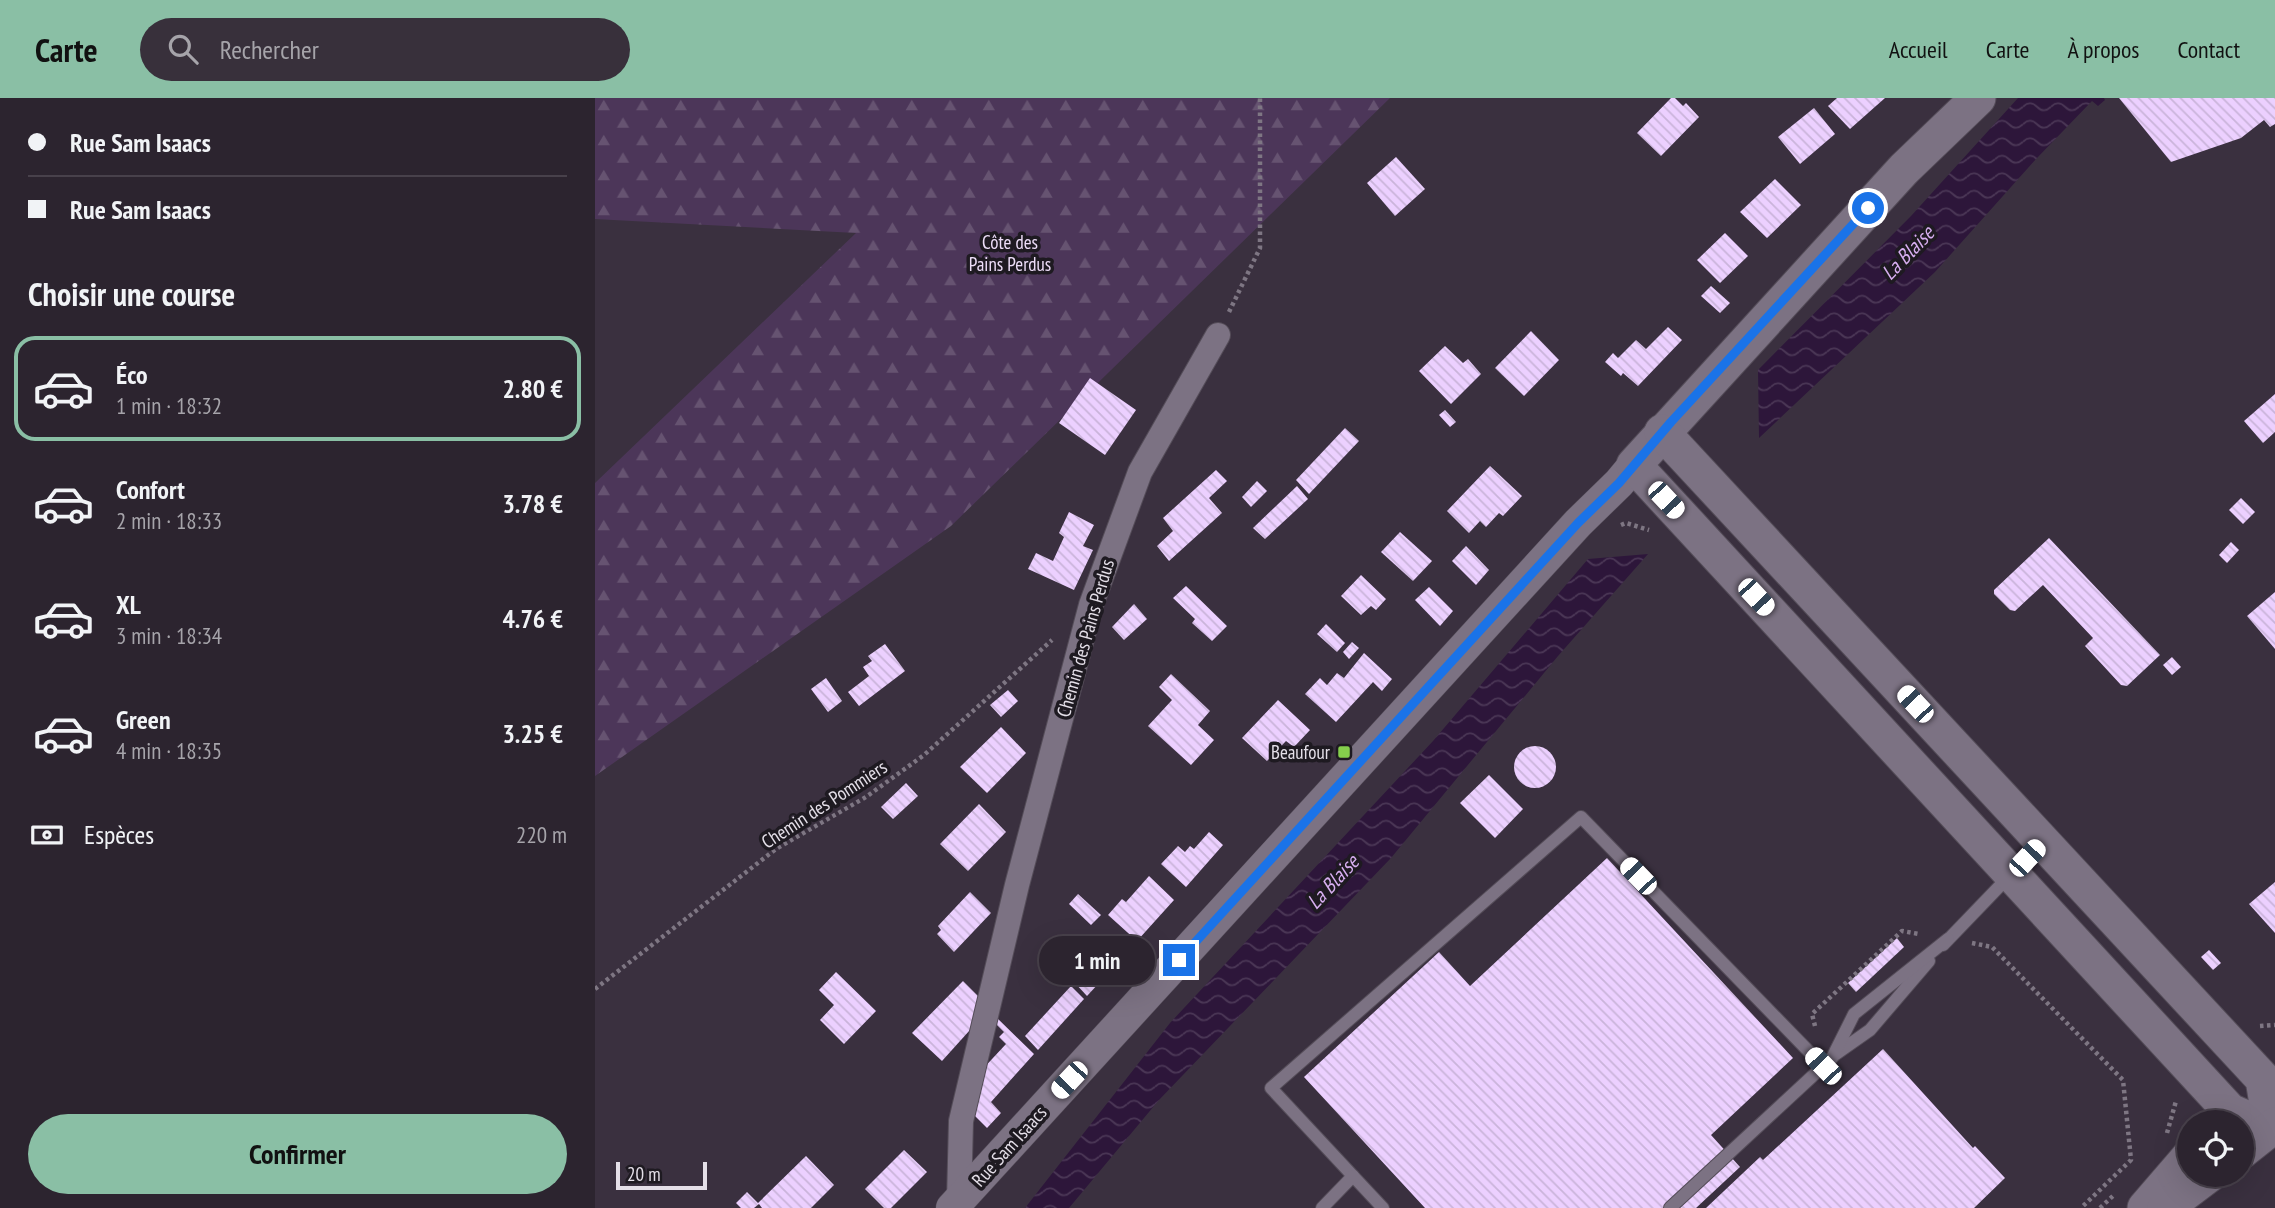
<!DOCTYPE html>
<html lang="fr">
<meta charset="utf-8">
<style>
body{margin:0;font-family:"PT Sans Narrow",sans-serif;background:#38303b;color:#f1f3f6;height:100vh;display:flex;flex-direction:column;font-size:26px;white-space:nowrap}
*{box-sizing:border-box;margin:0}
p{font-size:23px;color:#a6a4aa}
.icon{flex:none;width:38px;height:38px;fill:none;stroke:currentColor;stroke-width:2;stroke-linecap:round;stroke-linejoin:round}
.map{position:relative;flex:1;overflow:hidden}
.sheet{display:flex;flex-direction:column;background:#2c242f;width:595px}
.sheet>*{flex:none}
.top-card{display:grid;align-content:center;height:154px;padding:0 28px;background:#2c242f}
.controls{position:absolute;left:1582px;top:1012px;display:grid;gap:14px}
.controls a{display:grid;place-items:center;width:77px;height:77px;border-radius:50%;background:#2c242f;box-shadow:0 7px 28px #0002,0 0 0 2px #48414b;font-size:35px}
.scale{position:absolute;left:21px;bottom:18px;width:91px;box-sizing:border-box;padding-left:7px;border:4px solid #e4dfe8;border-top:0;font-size:19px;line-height:24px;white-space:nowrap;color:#e4dfe8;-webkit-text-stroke:5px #1e1a21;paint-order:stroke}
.end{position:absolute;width:32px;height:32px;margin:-16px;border:9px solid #1a73e8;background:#fff;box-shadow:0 0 0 4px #fff}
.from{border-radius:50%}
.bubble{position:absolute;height:49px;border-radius:24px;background:#2c242f;box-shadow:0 7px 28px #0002,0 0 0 2px #48414b;font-size:23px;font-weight:700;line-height:49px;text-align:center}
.car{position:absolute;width:21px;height:42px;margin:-21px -10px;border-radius:9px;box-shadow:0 0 5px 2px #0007;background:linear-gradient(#fff 24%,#345 0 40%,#fff 0 76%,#345 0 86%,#fff 0)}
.top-card b{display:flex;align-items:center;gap:24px;height:66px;font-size:26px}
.top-card b+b{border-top:2px solid #48414b}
.top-card i{width:18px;height:18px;background:#f1f3f6}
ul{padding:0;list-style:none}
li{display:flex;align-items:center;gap:21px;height:105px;margin:0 14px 10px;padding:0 14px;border:4px solid transparent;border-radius:21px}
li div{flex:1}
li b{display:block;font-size:26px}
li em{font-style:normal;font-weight:700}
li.current{border-color:#8abfa5}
li>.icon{width:63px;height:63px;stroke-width:1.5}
h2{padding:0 28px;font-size:32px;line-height:84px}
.pay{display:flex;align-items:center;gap:18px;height:77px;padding:0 28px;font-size:26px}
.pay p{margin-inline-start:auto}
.button{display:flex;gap:14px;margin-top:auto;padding:14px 28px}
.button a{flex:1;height:80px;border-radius:42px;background:#8abfa5;color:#111;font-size:28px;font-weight:700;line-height:80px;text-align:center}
header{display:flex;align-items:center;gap:42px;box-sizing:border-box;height:98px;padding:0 35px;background:#8abfa5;color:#111}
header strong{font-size:33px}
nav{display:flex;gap:38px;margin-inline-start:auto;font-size:24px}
.search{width:490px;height:63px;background:#38303b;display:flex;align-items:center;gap:18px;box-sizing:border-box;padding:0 24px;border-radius:38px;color:#a6a4aa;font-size:26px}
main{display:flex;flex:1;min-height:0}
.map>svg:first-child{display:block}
.forest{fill:url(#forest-firs)}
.water{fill:url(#water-waves)}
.building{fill:url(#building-back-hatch)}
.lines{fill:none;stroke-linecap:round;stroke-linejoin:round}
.service-casing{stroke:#544c58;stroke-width:14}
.minor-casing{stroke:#544c58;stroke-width:26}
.tertiary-casing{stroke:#544c58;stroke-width:33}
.secondary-casing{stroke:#544c58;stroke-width:37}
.path{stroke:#7e7683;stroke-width:4.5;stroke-dasharray:3.5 3.5;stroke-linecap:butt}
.service{stroke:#7c7283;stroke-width:12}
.minor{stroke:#7c7283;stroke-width:24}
.tertiary{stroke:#7c7283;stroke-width:32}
.secondary{stroke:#7c7283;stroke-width:35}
.route{stroke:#1a73e8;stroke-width:9}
.poi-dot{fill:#85cf4c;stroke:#1e1a21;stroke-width:2.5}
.labels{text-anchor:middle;stroke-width:7;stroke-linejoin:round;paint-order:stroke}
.park-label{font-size:19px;fill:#edddf8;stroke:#1e1a21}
.street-label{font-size:19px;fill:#e4dfe8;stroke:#1e1a21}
.poi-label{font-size:19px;fill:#e4dfe8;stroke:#1e1a21;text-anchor:end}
.water-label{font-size:21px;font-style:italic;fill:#d7aef0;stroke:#1e1a21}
</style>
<header>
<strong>Carte</strong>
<div class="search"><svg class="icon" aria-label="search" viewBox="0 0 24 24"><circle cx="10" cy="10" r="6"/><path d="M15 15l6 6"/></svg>Rechercher</div>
<nav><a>Accueil</a><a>Carte</a><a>À propos</a><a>Contact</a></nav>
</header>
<main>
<section class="sheet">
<div class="top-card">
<b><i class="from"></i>Rue Sam Isaacs</b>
<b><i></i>Rue Sam Isaacs</b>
</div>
<h2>Choisir une course</h2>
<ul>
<li class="current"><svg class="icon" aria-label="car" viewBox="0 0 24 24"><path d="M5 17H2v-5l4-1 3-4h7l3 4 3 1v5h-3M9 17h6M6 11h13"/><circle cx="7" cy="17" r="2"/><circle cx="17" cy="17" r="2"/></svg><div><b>Éco</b><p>1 min · 18:32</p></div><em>2.80 €</em></li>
<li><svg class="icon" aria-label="car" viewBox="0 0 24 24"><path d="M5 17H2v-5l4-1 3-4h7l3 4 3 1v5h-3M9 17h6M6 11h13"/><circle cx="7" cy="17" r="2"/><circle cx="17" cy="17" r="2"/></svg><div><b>Confort</b><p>2 min · 18:33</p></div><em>3.78 €</em></li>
<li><svg class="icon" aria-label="car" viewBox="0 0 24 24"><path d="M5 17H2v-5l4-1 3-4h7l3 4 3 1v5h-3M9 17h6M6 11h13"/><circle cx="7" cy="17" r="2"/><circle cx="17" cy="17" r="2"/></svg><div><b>XL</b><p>3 min · 18:34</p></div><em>4.76 €</em></li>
<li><svg class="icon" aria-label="car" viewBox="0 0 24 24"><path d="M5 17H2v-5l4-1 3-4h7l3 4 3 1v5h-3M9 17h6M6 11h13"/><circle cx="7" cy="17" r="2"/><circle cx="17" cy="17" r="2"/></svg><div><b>Green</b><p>4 min · 18:35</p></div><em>3.25 €</em></li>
</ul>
<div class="pay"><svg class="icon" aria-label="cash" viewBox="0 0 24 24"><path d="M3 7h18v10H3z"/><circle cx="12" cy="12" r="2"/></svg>Espèces<p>220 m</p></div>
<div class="button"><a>Confirmer</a></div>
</section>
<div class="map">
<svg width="1680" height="1110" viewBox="0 0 1680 1110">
<defs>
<pattern id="forest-firs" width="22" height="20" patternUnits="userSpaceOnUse" patternTransform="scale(1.75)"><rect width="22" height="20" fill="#4c3659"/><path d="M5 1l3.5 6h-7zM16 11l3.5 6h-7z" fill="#665371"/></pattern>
<pattern id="water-waves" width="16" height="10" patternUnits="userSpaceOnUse" patternTransform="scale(1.75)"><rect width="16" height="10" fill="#2d163a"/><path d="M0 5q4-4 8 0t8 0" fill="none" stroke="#4b3756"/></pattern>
<pattern id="building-back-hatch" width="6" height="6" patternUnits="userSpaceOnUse" patternTransform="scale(1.75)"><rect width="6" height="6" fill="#ecd0ff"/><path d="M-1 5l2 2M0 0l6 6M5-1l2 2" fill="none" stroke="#cab4da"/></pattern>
</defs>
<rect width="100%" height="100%" fill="#3a303f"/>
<polygon class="forest" points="0,0 795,0 356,428 0,678 0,385 261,135 0,121"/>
<g class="water">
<polygon points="1423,0 1509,0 1510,2 1503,8 1497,3 1442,60 1340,174 1164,340 1163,272 1316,118"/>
<polygon points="1053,456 963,558 796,760 564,1002 474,1110 430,1110 575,925 838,643 993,461"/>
</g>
<g class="building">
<polygon points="1076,0 1080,0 1088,8 1091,5 1104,19 1066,58 1042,35"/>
<polygon points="1242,0 1290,0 1255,31 1233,8"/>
<polygon points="1524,0 1680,0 1680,26 1675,29 1669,22 1646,40 1576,64"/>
<polygon points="1219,10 1240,36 1205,66 1183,39"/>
<polygon points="801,59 830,91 800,118 772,85"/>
<polygon points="1180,81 1206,107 1172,140 1145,114"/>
<polygon points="1130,135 1153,158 1125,185 1102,162"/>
<polygon points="1116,188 1135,205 1125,215 1106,198"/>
<polygon points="1073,229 1087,242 1043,288 1028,275 1026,278 1010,264 1018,255 1023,260 1041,242 1051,251"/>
<polygon points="936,233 964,262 929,298 900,270"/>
<polygon points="850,248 868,265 873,261 886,276 856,306 824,273"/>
<polygon points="495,280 541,312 510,357 464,325"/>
<polygon points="1680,296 1680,334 1668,345 1649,323"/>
<polygon points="850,312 861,324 855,329 844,317"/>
<polygon points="750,330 764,343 714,396 701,382"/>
<polygon points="895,368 927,398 908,418 904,415 891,429 885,423 874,435 852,413"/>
<polygon points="621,372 632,383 614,400 627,415 574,463 562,448 578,433 568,420"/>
<polygon points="662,383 672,393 656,409 647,399"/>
<polygon points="702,388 713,401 670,441 658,430"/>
<polygon points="1646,400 1660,414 1648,426 1634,412"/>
<polygon points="474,414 499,427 488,448 498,452 479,492 433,471 441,455 458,463 469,439 464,435"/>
<polygon points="805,434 837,463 818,483 786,454"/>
<polygon points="1454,440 1565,557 1532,588 1526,587 1490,548 1498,540 1448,487 1420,513 1415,512 1399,496 1399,492"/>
<polygon points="1636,444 1644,452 1632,465 1624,457"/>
<polygon points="871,448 894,472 881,487 857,463"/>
<polygon points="766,477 791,501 781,512 776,508 766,517 746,498"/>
<polygon points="591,488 632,528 617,543 597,525 600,521 578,500"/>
<polygon points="834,489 858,513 845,528 820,502"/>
<polygon points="1680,494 1680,551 1652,518"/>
<polygon points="539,506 552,521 529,542 517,529"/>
<polygon points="731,526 750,545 742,554 722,536"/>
<polygon points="757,544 764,550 754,561 748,554"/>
<polygon points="290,546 310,573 264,608 253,594 274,578 268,569 277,563 273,558"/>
<polygon points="769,555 797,581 787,593 778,584 741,624 710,596 725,580 732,587 742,575 749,580"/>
<polygon points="1577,559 1586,569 1577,577 1568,567"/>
<polygon points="576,576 615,613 603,627 619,642 596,667 553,628 577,602 564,589"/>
<polygon points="231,580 247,603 233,614 216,591"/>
<polygon points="413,592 423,603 406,619 395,607"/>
<polygon points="683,602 715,632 699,649 691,643 672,663 647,640"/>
<polygon points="406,629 431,655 392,695 365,669"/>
<circle cx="940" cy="669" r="21"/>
<polygon points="894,677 928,711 900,740 865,705"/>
<polygon points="311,685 323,698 298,721 286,709"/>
<polygon points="384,706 411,734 373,773 345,746"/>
<polygon points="614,734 628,747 591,789 566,766 583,748 590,754 595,748 599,751"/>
<polygon points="1012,760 1198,960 1116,1037 1145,1069 1101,1110 830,1110 709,979 844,854 875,888"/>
<polygon points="554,778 579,802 542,843 513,817 527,801 531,804"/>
<polygon points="1680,784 1680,835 1654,806"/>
<polygon points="375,794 396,815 359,854 342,836 346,832 343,828"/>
<polygon points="483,796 506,817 496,827 474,806"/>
<polygon points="1302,840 1309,849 1261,894 1253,885"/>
<polygon points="517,842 531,856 492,898 479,884"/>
<polygon points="1614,852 1626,865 1618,872 1606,859"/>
<polygon points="241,874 281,913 249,946 225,922 239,907 224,892"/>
<polygon points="368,883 389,904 384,922 347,963 317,935"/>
<polygon points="476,888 489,901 443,952 430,938"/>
<polygon points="400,918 439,956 396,1004 406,1015 392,1030 374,1012 384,975 411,946 404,939 409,934 398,923"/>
<polygon points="1288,951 1378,1050 1380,1048 1410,1080 1379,1110 1111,1110 1165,1059 1168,1062"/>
<polygon points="309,1052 332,1074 296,1110 289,1110 270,1091"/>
<polygon points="211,1058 239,1087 216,1110 167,1110 164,1106 159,1110 146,1110 141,1105 152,1094 163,1105"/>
</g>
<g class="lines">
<g class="service-casing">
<g id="service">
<polyline points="1348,847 1447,744"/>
<polyline points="1238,958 1275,932 1334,863"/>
<polyline points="758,1078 676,990 986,719 1228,968"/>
<polyline points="727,1110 758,1078 788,1110"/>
<polyline points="1075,1110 1237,960 1259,916 1353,841"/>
</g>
</g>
<g class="minor-casing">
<polyline id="minor" points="364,1102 366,1023 422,787 496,507 545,374 623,237"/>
</g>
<g class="tertiary-casing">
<polyline id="tertiary" points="357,1110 983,425 1024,385 1039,367"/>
</g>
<g class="secondary-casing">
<g id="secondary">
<polyline points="1383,0 1309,71 1039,367 1635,1013 1676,1031"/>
<polyline points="1067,334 1668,981 1676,1031"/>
<polyline points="1647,1053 1680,1027"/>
<polyline points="1550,1110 1594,1059"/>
<polyline points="1570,1110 1615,1076"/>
</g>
</g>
<g class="path">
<polyline points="634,214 665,150 665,0"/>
<polyline points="1026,427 1031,425 1054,432"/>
<polyline points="1377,845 1397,849 1528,982 1536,1062 1486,1110"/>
<polyline points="0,891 181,751 271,699 329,657 457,542"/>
<polyline points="1220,928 1217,916 1307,833 1324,836"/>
<polyline points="1665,928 1680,927"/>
<polyline points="1572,1035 1581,1003"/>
<polyline points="1505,1110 1520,1096"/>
</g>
<use href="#service" class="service"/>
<use href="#minor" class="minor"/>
<use href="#tertiary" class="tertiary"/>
<use href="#secondary" class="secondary"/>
</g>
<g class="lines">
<polyline class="route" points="584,862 983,425 1024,385 1076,324 1273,110"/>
</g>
<rect class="poi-dot" x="742" y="647" width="14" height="14" rx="3.5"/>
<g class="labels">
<g class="park-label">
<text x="415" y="151">Côte des<tspan x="415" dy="22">Pains Perdus</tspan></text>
</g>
<g class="street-label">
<text transform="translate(490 540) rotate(-74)" y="7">Chemin des Pains Perdus</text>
<text transform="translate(229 706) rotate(-33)" y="7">Chemin des Pommiers</text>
<text transform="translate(414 1048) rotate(-48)" y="7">Rue Sam Isaacs</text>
</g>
<g class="poi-label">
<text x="735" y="661">Beaufour</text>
</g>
<g class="water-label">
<text transform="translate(1313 155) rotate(-46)" y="7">La Blaise</text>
<text transform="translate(738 784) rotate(-47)" y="7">La Blaise</text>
</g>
</g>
</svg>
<div class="controls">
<a><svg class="icon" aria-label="locate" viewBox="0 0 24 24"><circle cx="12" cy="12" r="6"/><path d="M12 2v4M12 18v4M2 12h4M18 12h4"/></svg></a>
</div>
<div class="scale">20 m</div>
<i class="end from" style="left:1273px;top:110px"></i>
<i class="end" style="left:584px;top:862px"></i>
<div class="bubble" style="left:444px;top:838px;width:116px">1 min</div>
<i class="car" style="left:1071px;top:402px;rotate:137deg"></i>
<i class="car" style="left:1161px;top:499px;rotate:137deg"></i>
<i class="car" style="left:1320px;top:606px;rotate:317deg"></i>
<i class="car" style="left:1432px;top:760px;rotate:43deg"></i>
<i class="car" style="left:1043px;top:778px;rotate:316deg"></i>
<i class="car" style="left:1228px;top:968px;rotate:316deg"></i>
<i class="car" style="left:474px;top:982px;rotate:223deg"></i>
</div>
</main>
